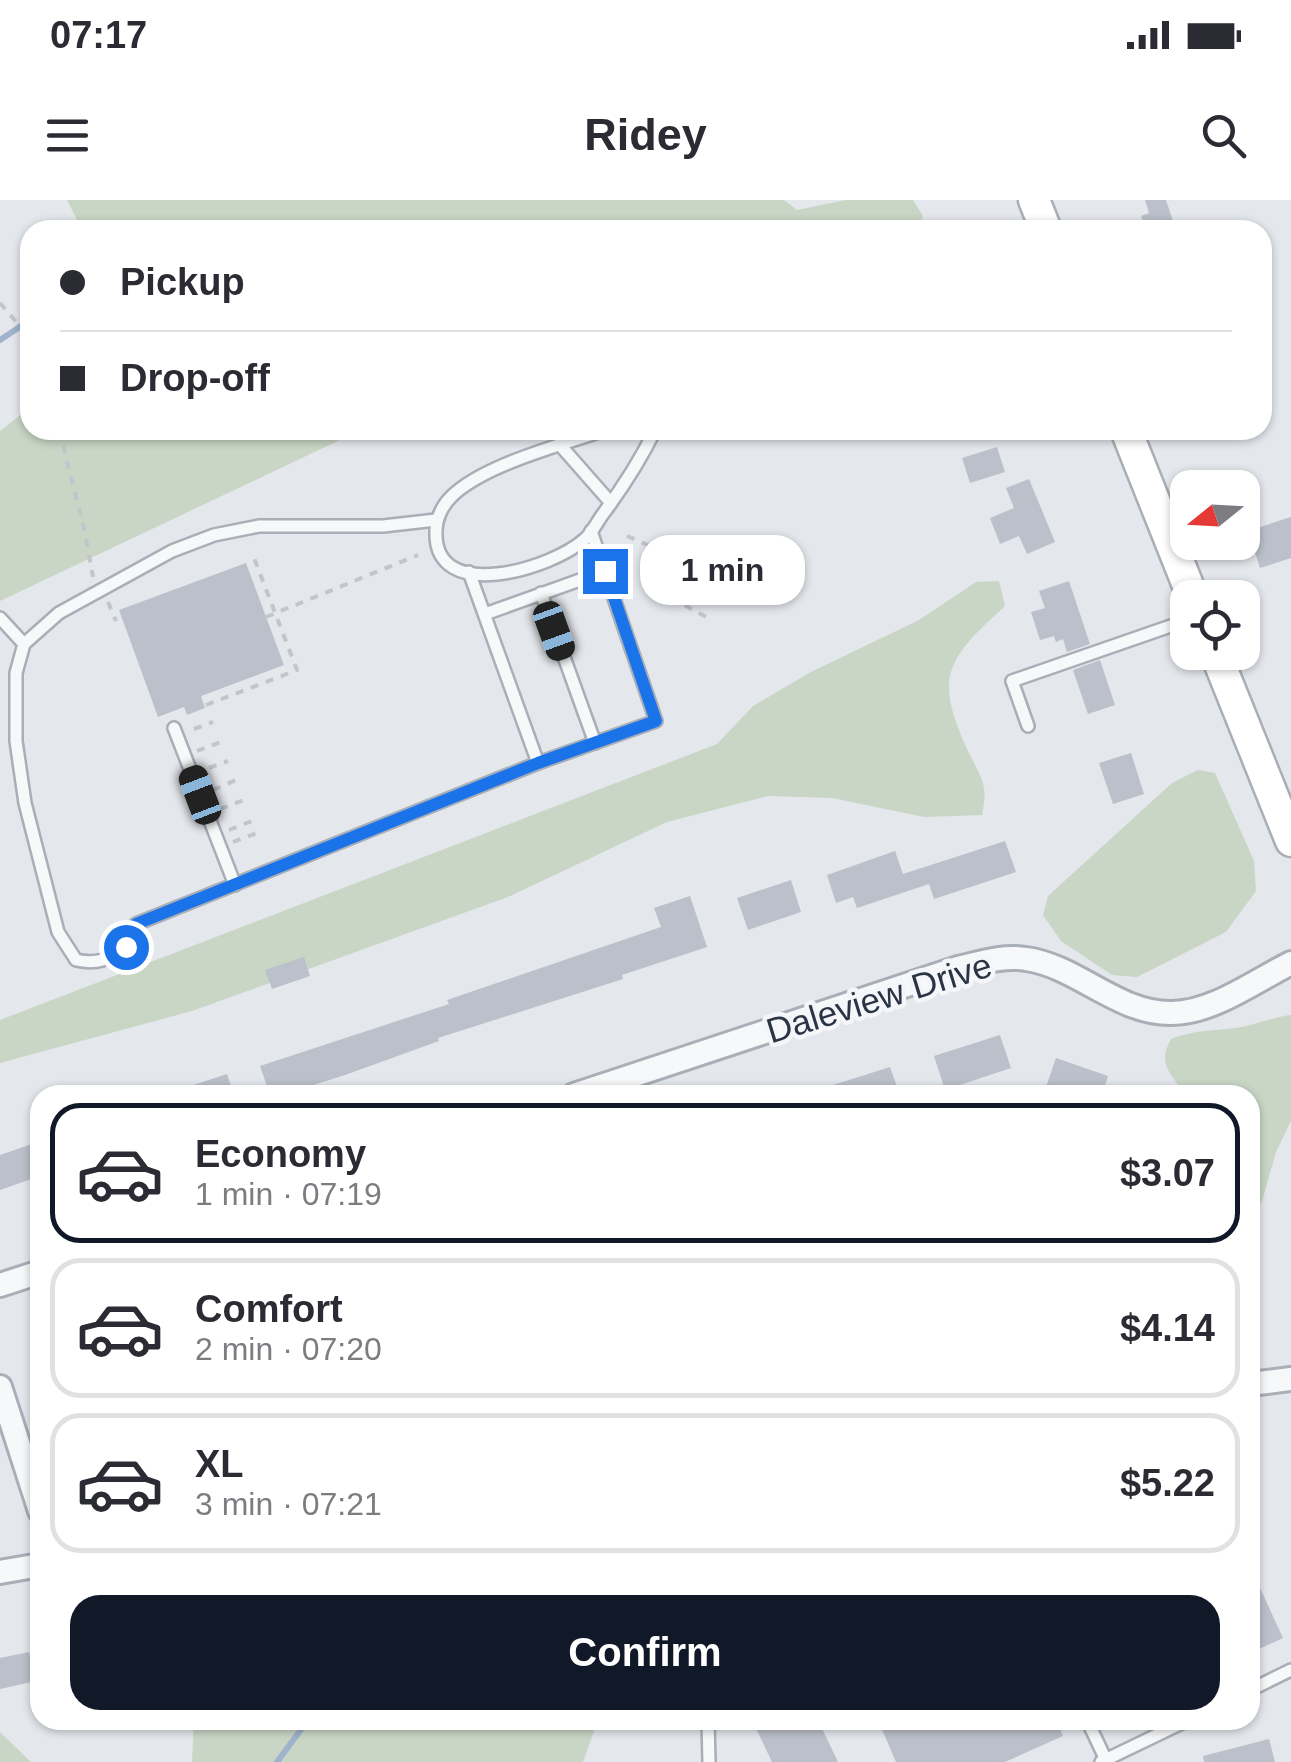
<!DOCTYPE html>
<meta charset="utf-8">
<style>
body{margin:0;font-family:Helvetica,sans-serif;background:#f7f7f7;color:#2b2b33;height:100vh;display:flex;flex-direction:column;font-size:38px;white-space:nowrap}
*{box-sizing:border-box;margin:0}
p{font-size:32px;color:#7c7c81}
.icon{flex:none;width:55px;height:55px;fill:none;stroke:currentColor;stroke-width:2;stroke-linecap:round;stroke-linejoin:round}
.map{position:relative;flex:1;overflow:hidden}
.side{position:absolute;left:30px;top:885px;width:1230px;height:645px;display:flex;flex-direction:column;background:#fff;border-radius:30px;box-shadow:0 2px 8px #0004}
.side>*{flex:none}
.banner{position:absolute;left:20px;top:20px;width:1252px;height:220px;border-radius:30px;box-shadow:0 2px 8px #0004;display:grid;align-content:center;height:220px;padding:0 40px;background:#fff}
.needle{width:65px;rotate:252deg}
.fabs{position:absolute;left:1170px;top:270px;display:grid;gap:20px}
.fabs a{display:grid;place-items:center;width:90px;height:90px;border-radius:20px;background:#fff;box-shadow:0 2px 8px #0004;font-size:50px}
.end{position:absolute;width:45px;height:45px;margin:-22px;border:12px solid #1a73e8;background:#fff;box-shadow:0 0 0 5px #fff}
.from{border-radius:50%}
.bubble{position:absolute;height:70px;border-radius:30px;background:#fff;box-shadow:0 2px 8px #0004;font-size:32px;font-weight:800;line-height:70px;text-align:center}
.car{position:absolute;width:30px;height:60px;margin:-30px -15px;border-radius:12px;box-shadow:0 0 8px 2px #0007;background:linear-gradient(#222 24%,#8ab4d8 0 40%,#222 0 76%,#8ab4d8 0 86%,#222 0)}
.banner b{display:flex;align-items:center;gap:35px;height:95px;font-size:38px}
.banner b+b{border-top:2px solid #e1e1e2}
.banner i{width:25px;height:25px;background:#2b2b33}
ul{padding:18px 0 0;list-style:none}
li{display:flex;align-items:center;gap:30px;height:140px;margin:0 20px 15px;padding:0 20px;border:5px solid #e1e1e2;border-radius:30px}
li div{flex:1}
li b{display:block;font-size:38px}
li em{font-style:normal;font-weight:800}
li.current{border-color:#111827}
li>.icon{width:90px;height:90px;stroke-width:1.5}
.primary-button{display:flex;gap:20px;margin-top:auto;padding:20px 40px}
.primary-button a{flex:1;height:115px;border-radius:30px;background:#111827;color:#fff;font-size:40px;font-weight:800;line-height:115px;text-align:center}
.status{display:flex;justify-content:space-between;align-items:center;height:70px;padding:0 50px;background:#fff;direction:ltr}
.status svg{height:28px;fill:currentColor}
header{display:flex;justify-content:space-between;align-items:center;height:130px;padding:0 40px;background:#fff;font-size:45px;font-weight:800}
.map>svg:first-child{display:block}
.green{fill:#c9d6c5}
.lines{fill:none;stroke-linecap:round;stroke-linejoin:round}
.stream{stroke:#9fb4cc;stroke-width:6}
.building{fill:#bbc0ca}
.lane-casing{stroke:#a9aeb7;stroke-width:16}
.street-casing{stroke:#a9aeb7;stroke-width:28}
.secondary-casing{stroke:#a9aeb7;stroke-width:35}
.path{stroke:#c2c5cb;stroke-width:4;stroke-dasharray:8 8;stroke-linecap:butt}
.lane{stroke:#f7f8fa;stroke-width:11}
.street{stroke:#f7f8fa;stroke-width:22}
.secondary{stroke:#fff;stroke-width:30}
.route{stroke:#1a73e8;stroke-width:12}
.labels{text-anchor:middle;stroke-width:9;stroke-linejoin:round;paint-order:stroke}
.street-label{font-size:35px;fill:#2b3445;stroke:#f4f6f9}
</style>
<div class="status"><b>07:17</b><svg viewBox="0 0 49 12"><path d="M0 12V9h3v3zM5 12V6h3v6zM10 12V3h3v9zM15 12V0h3v12zM26 1h20v11H26zM47 4h2v5h-2z"/></svg></div>
<header><svg class="icon" aria-label="menu" viewBox="0 0 24 24"><path d="M4 6h16M4 12h16M4 18h16"/></svg>Ridey<svg class="icon" aria-label="search" viewBox="0 0 24 24"><circle cx="10" cy="10" r="6"/><path d="M15 15l6 6"/></svg></header>
<div class="map">
<svg width="1291" height="1562" viewBox="0 0 1291 1562">
<rect width="100%" height="100%" fill="#e4e7ec"/>
<g class="green">
<polygon points="67,0 784,0 797,10 846,0 913,0 923,16 918,30 82,30"/>
<polygon points="30,207 30,230 361,230 0,401 0,231"/>
<path d="M 999,381 L 1005,406 C 945,461 933,477 970,555 C 983,582 988,585 982,615 L 924,617 L 832,598 L 768,596 L 667,622 L 508,697 L 192,811 L 0,863 L 0,820 L 717,544 L 753,506 L 811,472 L 919,420 L 976,382 Z"/>
<polygon points="1198,570 1215,573 1254,661 1256,691 1226,732 1137,777 1112,775 1061,741 1043,715 1048,696 1172,583"/>
<path d="M 1291,815 L 1291,921 L 1276,952 L 1262,1001 L 1250,1020 L 1250,895 L 1186,895 C 1170,873 1157,865 1171,839 C 1193,830 1212,831 1235,828 C 1254,826 1271,817 1291,815 Z"/>
<polygon points="194,1520 598,1520 583,1562 192,1562"/>
<polygon points="0,1532 31,1562 0,1562"/>
</g>
<g class="lines">
<g class="stream">
<polyline points="0,140 30,120"/>
<polyline points="277,1562 308,1520"/>
</g>
</g>
<g class="building">
<polygon points="1145,0 1166,0 1176,30 1146,30 1141,16 1149,13"/>
<polygon points="997,247 1005,272 970,283 962,258"/>
<polygon points="1029,279 1055,342 1027,354 1019,336 1000,344 990,318 1014,308 1006,288"/>
<polygon points="1291,317 1291,358 1260,368 1248,331"/>
<polygon points="246,363 284,465 201,496 205,508 187,515 184,507 158,517 119,410"/>
<polygon points="1069,381 1090,444 1067,452 1063,439 1056,442 1054,436 1040,440 1031,412 1045,408 1039,391"/>
<polygon points="1100,460 1115,505 1088,514 1073,470"/>
<polygon points="1131,553 1144,594 1113,604 1099,563"/>
<polygon points="1005,641 1016,672 934,699 929,684 857,708 853,697 836,703 827,675 895,651 903,674"/>
<polygon points="791,680 801,712 748,730 737,698"/>
<polygon points="690,696 707,747 622,775 623,779 438,838 439,841 345,875 282,895 270,895 260,866 449,804 447,800 661,727 654,708"/>
<polygon points="304,757 310,776 272,789 265,770"/>
<polygon points="1000,835 1011,868 945,890 934,856"/>
<polygon points="1056,858 1108,876 1102,895 1059,895 1045,890"/>
<polygon points="890,867 900,895 814,895 814,891"/>
<polygon points="227,874 234,895 176,895 175,891"/>
<polygon points="32,944 40,976 0,990 0,955"/>
<polygon points="1250,1366 1283,1438 1250,1453"/>
<polygon points="29,1452 36,1481 0,1489 0,1458"/>
<polygon points="752,1520 818,1520 838,1562 772,1562"/>
<polygon points="878,1520 1056,1520 1063,1536 1005,1562 896,1562"/>
<polygon points="1269,1539 1275,1562 1204,1562 1203,1556"/>
</g>
<g class="lines">
<g class="lane-casing">
<g id="lane">
<path d="M 605,230 C 561,245 483,265 451,297 C 442,306 436,319 436,331 C 433,405 552,369 585,339 C 592,333 597,322 603,314 C 623,287 640,261 655,230"/>
<polyline points="560,245 611,303"/>
<path d="M 436,320 L 383,326 L 259,326 L 214,335 L 172,351 L 59,413 L 24,444 L 16,473 L 16,541 L 25,603 L 58,732 L 76,760 C 107,767 124,752 136,724 L 538,563 L 656,521 L 591,331"/>
<polyline points="469,372 538,563"/>
<polyline points="541,393 595,543"/>
<polyline points="485,414 605,371"/>
<polyline points="0,418 24,444"/>
<polyline points="1028,526 1012,481 1188,420"/>
<polyline points="174,528 235,685"/>
<polyline points="1250,1490 1291,1470"/>
<polyline points="708,1520 709,1562"/>
<polyline points="1087,1520 1106,1560"/>
<polyline points="1101,1562 1188,1520"/>
</g>
</g>
<g class="street-casing">
<g id="street">
<path d="M 574,895 L 958,768 C 980,763 1003,755 1026,759 C 1077,766 1117,813 1170,813 C 1211,814 1255,781 1291,763"/>
<polyline points="0,1085 40,1072"/>
<polyline points="1250,1184 1291,1179"/>
<polyline points="0,1187 40,1311"/>
<polyline points="0,1372 40,1365"/>
</g>
</g>
<g class="secondary-casing">
<g id="secondary">
<polyline points="1034,0 1046,30"/>
<polyline points="1126,230 1193,398"/>
<polyline points="1215,452 1291,641"/>
</g>
</g>
<g class="path">
<polyline points="0,103 30,138"/>
<polyline points="59,230 84,328 93,377"/>
<polyline points="627,336 648,345 667,392 675,400 710,419"/>
<polyline points="108,402 116,421"/>
<polyline points="266,417 418,355"/>
<polyline points="206,505 297,470 254,358"/>
<polyline points="194,529 213,522"/>
<polyline points="197,551 221,542"/>
<polyline points="209,568 228,561"/>
<polyline points="213,590 236,580"/>
<polyline points="220,609 244,600"/>
<polyline points="229,630 252,621"/>
<polyline points="233,642 257,633"/>
</g>
<use href="#lane" class="lane"/>
<use href="#street" class="street"/>
<use href="#secondary" class="secondary"/>
</g>
<g class="lines">
<polyline class="route" points="126,747 136,724 538,563 656,521 605,371"/>
</g>
<g class="labels">
<g class="street-label">
<text transform="translate(879 798) rotate(-17)" y="12">Daleview Drive</text>
</g>
</g>
</svg>
<div class="fabs">
<a><svg class="needle" viewBox="-14 -14 28 28"><path d="M0-13l5 13h-10z" fill="#e53935"/><path d="M0 13l5-13h-10z" fill="#7c7c81"/></svg></a>
<a><svg class="icon" aria-label="locate" viewBox="0 0 24 24"><circle cx="12" cy="12" r="6"/><path d="M12 2v4M12 18v4M2 12h4M18 12h4"/></svg></a>
</div>
<i class="end from" style="left:126px;top:747px"></i>
<i class="end" style="left:605px;top:371px"></i>
<div class="bubble" style="left:640px;top:335px;width:165px">1 min</div>
<i class="car" style="left:554px;top:431px;rotate:160deg"></i>
<i class="car" style="left:200px;top:595px;rotate:339deg"></i>
<div class="banner">
<b><i class="from"></i>Pickup</b>
<b><i></i>Drop-off</b>
</div>
<section class="side">
<ul>
<li class="current"><svg class="icon" aria-label="car" viewBox="0 0 24 24"><path d="M5 17H2v-5l4-1 3-4h7l3 4 3 1v5h-3M9 17h6M6 11h13"/><circle cx="7" cy="17" r="2"/><circle cx="17" cy="17" r="2"/></svg><div><b>Economy</b><p>1 min · 07:19</p></div><em>$3.07</em></li>
<li><svg class="icon" aria-label="car" viewBox="0 0 24 24"><path d="M5 17H2v-5l4-1 3-4h7l3 4 3 1v5h-3M9 17h6M6 11h13"/><circle cx="7" cy="17" r="2"/><circle cx="17" cy="17" r="2"/></svg><div><b>Comfort</b><p>2 min · 07:20</p></div><em>$4.14</em></li>
<li><svg class="icon" aria-label="car" viewBox="0 0 24 24"><path d="M5 17H2v-5l4-1 3-4h7l3 4 3 1v5h-3M9 17h6M6 11h13"/><circle cx="7" cy="17" r="2"/><circle cx="17" cy="17" r="2"/></svg><div><b>XL</b><p>3 min · 07:21</p></div><em>$5.22</em></li>
</ul>
<div class="primary-button"><a>Confirm</a></div>
</section>
</div>
